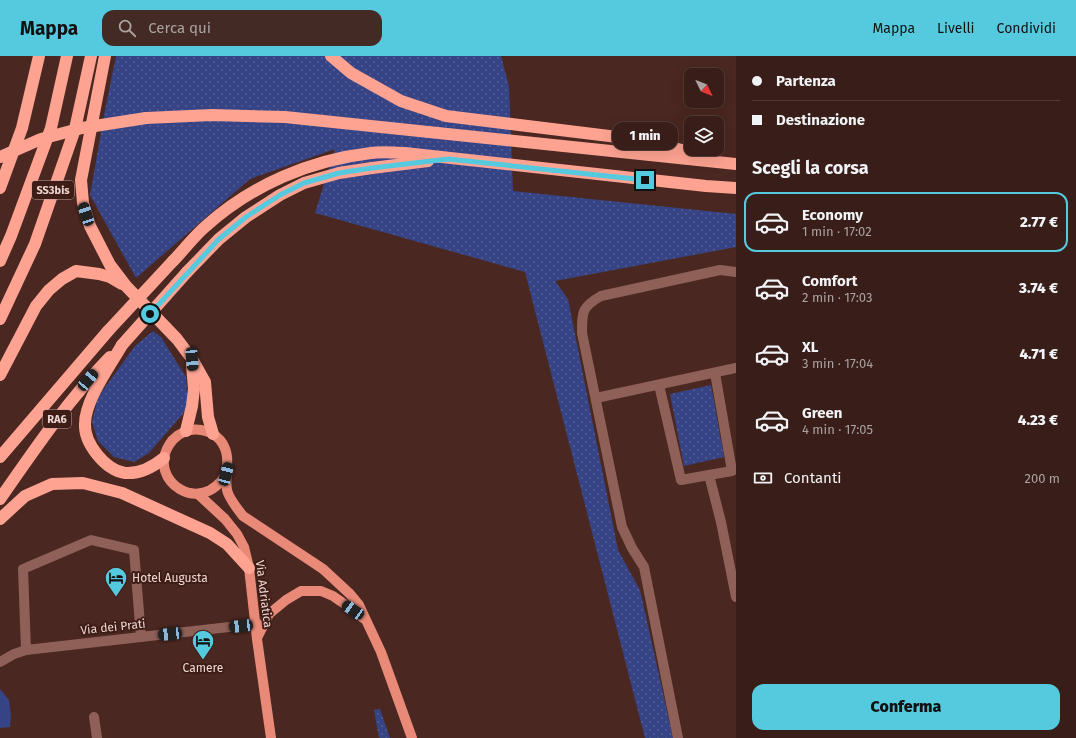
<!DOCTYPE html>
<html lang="it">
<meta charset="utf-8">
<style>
body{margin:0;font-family:"Fira Sans",sans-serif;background:#432a25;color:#f1f3f6;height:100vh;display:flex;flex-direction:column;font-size:15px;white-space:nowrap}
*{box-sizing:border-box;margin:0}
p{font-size:13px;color:#aba2a2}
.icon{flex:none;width:22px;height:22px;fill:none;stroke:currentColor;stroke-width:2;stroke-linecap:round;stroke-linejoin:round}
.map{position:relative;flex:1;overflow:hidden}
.panel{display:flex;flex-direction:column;background:#381d18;width:340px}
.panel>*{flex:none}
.hud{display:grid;align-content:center;height:88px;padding:0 16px;background:#381d18}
.needle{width:26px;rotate:133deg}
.fabs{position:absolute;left:684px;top:12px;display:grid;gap:8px}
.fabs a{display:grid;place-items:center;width:40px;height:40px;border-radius:8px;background:#381d18;box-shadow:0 4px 16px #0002,0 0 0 1px #523b37;font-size:20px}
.end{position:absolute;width:18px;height:18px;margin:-9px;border:5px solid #55cadf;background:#111;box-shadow:0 0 0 2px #111}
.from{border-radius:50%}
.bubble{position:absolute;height:28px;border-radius:12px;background:#381d18;box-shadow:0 4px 16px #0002,0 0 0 1px #523b37;font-size:13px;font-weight:800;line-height:28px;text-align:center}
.car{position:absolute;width:12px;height:24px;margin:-12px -6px;border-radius:5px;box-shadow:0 0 3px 1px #0007;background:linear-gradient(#222 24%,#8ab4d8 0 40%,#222 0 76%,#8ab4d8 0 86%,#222 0)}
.hud b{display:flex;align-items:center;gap:14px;height:38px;font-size:15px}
.hud b+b{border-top:1px solid #523b37}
.hud i{width:10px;height:10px;background:#f1f3f6}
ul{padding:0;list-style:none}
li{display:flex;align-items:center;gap:12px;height:60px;margin:0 8px 6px;padding:0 8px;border:2px solid transparent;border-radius:12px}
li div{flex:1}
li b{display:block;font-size:15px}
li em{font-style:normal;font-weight:800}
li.on{border-color:#55cadf}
li>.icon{width:36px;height:36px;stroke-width:1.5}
h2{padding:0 16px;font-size:18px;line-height:48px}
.pay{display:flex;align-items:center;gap:10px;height:44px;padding:0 16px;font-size:15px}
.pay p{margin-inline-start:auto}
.primary-button{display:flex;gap:8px;margin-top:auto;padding:8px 16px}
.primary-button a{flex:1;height:46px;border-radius:12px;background:#55cadf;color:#111;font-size:16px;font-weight:800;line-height:46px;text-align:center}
header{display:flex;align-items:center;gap:24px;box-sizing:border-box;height:56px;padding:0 20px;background:#55cadf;color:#111}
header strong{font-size:19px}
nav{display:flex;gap:22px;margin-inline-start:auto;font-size:14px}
.search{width:280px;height:36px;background:#432a25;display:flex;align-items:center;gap:10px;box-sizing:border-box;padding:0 14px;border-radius:12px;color:#aba2a2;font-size:15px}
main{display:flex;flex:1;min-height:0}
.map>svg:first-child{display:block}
.grass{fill:url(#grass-dots)}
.garden{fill:#364485}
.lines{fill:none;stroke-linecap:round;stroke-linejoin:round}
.minor{stroke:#8e6057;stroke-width:10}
.major{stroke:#e98a78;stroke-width:10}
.highway{stroke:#fea392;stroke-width:12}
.highway-bridge{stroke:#fea392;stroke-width:12}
.route{stroke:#55cadf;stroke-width:5}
.labels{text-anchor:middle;stroke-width:4;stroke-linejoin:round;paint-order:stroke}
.shield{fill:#3f1d17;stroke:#ba9f9a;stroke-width:1}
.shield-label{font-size:11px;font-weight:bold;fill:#eed7d2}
.poi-label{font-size:12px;fill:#eed7d2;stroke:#3f1d17;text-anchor:start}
.street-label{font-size:12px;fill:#eed7d2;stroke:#3f1d17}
</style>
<header>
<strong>Mappa</strong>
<div class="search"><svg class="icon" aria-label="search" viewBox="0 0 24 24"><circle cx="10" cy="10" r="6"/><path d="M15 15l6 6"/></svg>Cerca qui</div>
<nav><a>Mappa</a><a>Livelli</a><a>Condividi</a></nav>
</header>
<main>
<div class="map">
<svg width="736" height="682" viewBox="0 0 736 682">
<defs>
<pattern id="grass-dots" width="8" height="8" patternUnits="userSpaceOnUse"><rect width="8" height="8" fill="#364485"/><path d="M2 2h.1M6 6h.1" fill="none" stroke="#535e95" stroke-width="1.8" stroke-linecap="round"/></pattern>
</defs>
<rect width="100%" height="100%" fill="#4a2720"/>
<g class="grass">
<polygon points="116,0 501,0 509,30 513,135 736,158 736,191 555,225 568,243 618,494 640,534 673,682 645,682 525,216 315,157 335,93 250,123 136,222 90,139 105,54"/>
<polygon points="153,275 161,281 186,321 188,352 149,397 134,406 114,401 98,385 92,366 98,341 135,290"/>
<polygon points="711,329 724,401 684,410 670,338"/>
<polygon points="380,653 390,682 379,682 374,654"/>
</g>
<polygon class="garden" points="0,633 9,644 11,660 10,671 0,672"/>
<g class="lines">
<g class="minor">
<polyline points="715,317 732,415 709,419 721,466 736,541"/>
<polyline points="659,329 681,424 709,419"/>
<polyline points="596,342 736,312"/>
<polyline points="26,594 23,513 91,484 134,494 141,581"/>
<polyline points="0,606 14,598 26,594 256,568"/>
<polyline points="94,661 97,682"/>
<path d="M 678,682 L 644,511 L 632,492 L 622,471 L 582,277 C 582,255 582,251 601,240 L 720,214 L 736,216"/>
</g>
<g class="major">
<path d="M 226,418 C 201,461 147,425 169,389 C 173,382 181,376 190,374 C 201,372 213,376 220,384 C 233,400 224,416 227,434 C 229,443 237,452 243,460 L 323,513 L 350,538 L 359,549 L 381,596 L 412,682"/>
<polyline points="198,438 225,463 237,478 244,491 249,512 257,583 271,682"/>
<polyline points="257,582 269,558 286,544 301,535 321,535 333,540 353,554 363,562"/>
</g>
<g class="highway">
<polyline points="105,0 81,124 83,147 90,170 110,209 126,230 177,283 192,303 205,326 208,361 213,378"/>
<polyline points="331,0 351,17 401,45 446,60 642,84 694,97"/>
<polyline points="146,62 212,59 285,61 736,108"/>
<polyline points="0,132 22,72 39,0"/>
<polyline points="0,205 11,180 51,72 67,0"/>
<path d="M 173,205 C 184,194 194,180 206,170 C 252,129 310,104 371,97 C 382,95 394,97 405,97 L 706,130 L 736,132"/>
<polyline points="187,216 219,183 246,161 280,139 304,127 339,117 372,112 428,105"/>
<polyline points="0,263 35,188 75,73 91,0"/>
<path d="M 122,289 C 110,310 85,344 85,368 C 84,387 105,414 125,417 C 139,418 153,411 164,402"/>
<polyline points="0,319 36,250 49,234 62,223 76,215 99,218 110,221 122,228"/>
<polyline points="186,375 192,350 194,333 192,309"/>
<polyline points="0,401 108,275"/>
<path d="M 0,443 C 34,394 68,344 110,301"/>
<polyline points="0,463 25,440 52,428 83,427 122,437 210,477 227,488 249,512"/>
</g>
<g class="highway-bridge">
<polyline points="0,101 41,83 82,72 146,62"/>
<polyline points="108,275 173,205"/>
<polyline points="122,289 187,216"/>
</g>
</g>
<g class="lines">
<polyline class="route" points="150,258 219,183 246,161 280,139 304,127 339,117 372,112 448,103 645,124"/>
</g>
<defs>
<g id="hotel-pin" transform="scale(1.15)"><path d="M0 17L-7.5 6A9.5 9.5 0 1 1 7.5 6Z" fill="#55cadf" stroke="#3f1d17"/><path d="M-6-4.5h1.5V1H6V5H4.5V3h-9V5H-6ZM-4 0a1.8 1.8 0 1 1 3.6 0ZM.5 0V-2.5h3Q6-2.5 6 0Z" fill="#111"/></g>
</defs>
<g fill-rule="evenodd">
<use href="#hotel-pin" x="116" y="522"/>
<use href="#hotel-pin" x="203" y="585"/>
</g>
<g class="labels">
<g class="shield">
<rect x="32" y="125" width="42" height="18" rx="3"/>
<rect x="43" y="354" width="28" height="18" rx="3"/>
</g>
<g class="shield-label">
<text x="53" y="138">SS3bis</text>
<text x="57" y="367">RA6</text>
</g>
<g class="poi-label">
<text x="132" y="526">Hotel Augusta</text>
<text x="203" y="616" text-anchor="middle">Camere</text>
</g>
<g class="street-label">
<text transform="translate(264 538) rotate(83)" y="4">Via Adriatica</text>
<text transform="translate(113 571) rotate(-6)" y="4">Via dei Prati</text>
</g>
</g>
</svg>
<div class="fabs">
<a><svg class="needle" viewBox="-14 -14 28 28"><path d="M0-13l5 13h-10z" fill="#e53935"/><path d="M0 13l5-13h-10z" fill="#aba2a2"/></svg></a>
<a><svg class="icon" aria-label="layers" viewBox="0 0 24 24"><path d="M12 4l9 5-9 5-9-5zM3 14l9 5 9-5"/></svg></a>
</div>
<i class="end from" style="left:150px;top:258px"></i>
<i class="end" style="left:645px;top:124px"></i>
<div class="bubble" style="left:612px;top:66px;width:66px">1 min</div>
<i class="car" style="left:86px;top:158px;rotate:342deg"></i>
<i class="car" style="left:192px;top:303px;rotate:175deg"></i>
<i class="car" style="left:88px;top:324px;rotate:40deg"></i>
<i class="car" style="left:226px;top:418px;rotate:15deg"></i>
<i class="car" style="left:353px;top:554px;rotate:304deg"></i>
<i class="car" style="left:241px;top:570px;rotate:264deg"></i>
<i class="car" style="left:170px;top:578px;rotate:264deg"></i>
</div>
<section class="panel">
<div class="hud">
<b><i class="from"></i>Partenza</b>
<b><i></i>Destinazione</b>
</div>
<h2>Scegli la corsa</h2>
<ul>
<li class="on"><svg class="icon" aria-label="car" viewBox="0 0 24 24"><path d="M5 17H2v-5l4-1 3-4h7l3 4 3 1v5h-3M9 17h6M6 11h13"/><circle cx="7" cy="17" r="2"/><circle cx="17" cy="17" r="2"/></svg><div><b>Economy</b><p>1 min · 17:02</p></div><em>2.77 €</em></li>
<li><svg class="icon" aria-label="car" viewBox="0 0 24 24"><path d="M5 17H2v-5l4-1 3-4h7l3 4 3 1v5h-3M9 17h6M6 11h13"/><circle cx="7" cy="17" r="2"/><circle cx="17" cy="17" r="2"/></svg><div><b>Comfort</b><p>2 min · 17:03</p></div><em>3.74 €</em></li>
<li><svg class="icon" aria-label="car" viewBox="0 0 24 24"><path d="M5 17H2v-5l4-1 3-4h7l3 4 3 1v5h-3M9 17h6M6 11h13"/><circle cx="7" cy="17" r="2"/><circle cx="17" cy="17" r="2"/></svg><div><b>XL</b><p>3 min · 17:04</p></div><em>4.71 €</em></li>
<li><svg class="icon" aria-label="car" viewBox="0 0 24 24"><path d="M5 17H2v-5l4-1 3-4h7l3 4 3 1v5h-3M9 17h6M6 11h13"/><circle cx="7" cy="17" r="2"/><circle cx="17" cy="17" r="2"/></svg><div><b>Green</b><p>4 min · 17:05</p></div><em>4.23 €</em></li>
</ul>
<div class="pay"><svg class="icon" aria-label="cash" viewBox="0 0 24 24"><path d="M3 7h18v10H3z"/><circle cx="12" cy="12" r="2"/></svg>Contanti<p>200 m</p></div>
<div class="primary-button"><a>Conferma</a></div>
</section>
</main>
